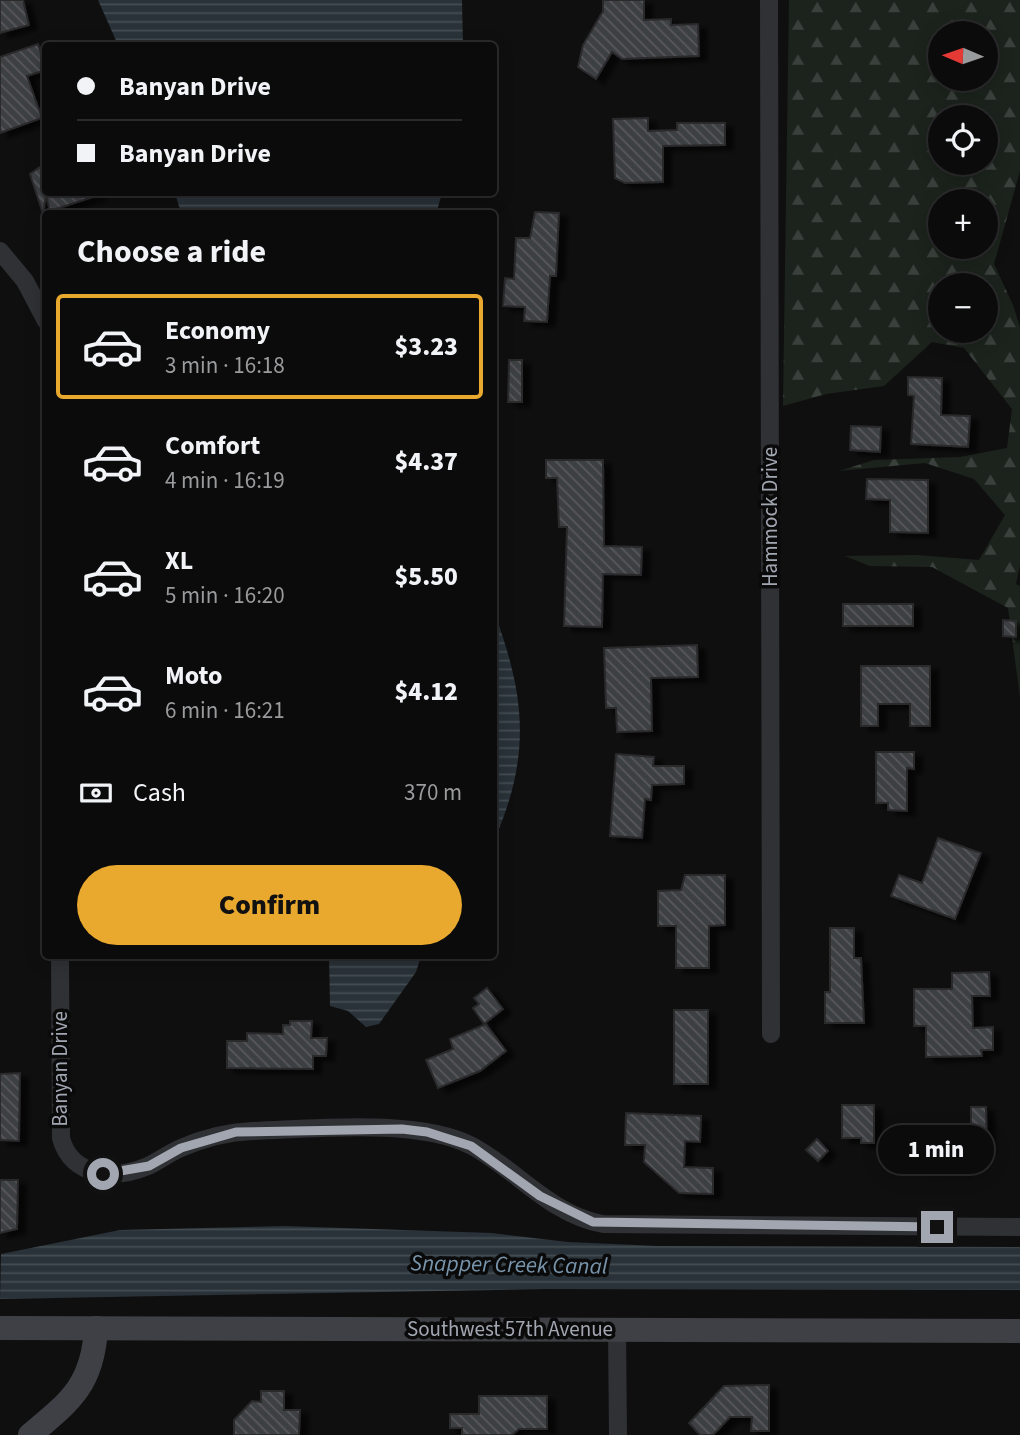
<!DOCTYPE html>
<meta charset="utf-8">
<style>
body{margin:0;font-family:"Source Sans 3",sans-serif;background:#19191a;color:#f1f3f6;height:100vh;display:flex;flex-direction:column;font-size:26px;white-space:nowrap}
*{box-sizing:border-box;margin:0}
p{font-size:23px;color:#9a9b9d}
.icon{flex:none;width:38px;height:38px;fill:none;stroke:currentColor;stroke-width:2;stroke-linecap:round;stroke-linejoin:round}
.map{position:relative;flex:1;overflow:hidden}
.panel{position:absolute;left:42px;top:210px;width:455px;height:749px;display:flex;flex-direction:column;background:#0b0b0c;border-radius:7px;box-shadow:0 4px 18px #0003,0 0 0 2px #2b2b2d}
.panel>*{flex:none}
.banner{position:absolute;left:42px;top:42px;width:455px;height:154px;border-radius:7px;box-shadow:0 4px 18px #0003,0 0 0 2px #2b2b2d;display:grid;align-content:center;height:154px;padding:0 35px;background:#0b0b0c}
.needle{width:46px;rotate:272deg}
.buttons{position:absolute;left:928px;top:21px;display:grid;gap:14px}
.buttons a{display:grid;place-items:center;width:70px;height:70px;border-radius:50%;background:#0b0b0c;box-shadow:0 4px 18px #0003,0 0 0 2px #2b2b2d;font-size:35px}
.end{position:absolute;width:32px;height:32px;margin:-16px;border:9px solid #a1a6b1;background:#111;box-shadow:0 0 0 4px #111}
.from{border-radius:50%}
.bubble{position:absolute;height:49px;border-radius:24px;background:#0b0b0c;box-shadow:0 4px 18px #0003,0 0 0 2px #2b2b2d;font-size:23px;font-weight:800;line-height:49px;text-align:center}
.banner b{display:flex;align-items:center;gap:24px;height:66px;font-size:26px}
.banner b+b{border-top:2px solid #2b2b2d}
.banner i{width:18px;height:18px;background:#f1f3f6}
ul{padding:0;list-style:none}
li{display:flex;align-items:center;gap:21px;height:105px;margin:0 14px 10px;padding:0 21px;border:4px solid transparent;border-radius:7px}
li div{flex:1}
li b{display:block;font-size:26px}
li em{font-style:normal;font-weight:800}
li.selected{border-color:#e9a82e}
li>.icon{width:63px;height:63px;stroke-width:1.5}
h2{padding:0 35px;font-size:32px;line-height:84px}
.pay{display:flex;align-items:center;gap:18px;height:77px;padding:0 35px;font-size:26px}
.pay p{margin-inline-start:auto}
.primary-button{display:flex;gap:14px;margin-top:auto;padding:14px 35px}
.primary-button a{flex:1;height:80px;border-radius:42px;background:#e9a82e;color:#111;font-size:28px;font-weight:800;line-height:80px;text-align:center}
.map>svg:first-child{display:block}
.forest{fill:url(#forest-firs);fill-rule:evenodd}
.water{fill:url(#water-rules)}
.building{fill:url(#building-back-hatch);stroke:#29292c;stroke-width:2;filter:url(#shadow)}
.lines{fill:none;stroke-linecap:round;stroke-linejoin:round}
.street{stroke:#303135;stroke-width:18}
.secondary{stroke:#3e4045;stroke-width:24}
.route{stroke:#a1a6b1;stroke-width:9}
.labels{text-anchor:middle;stroke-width:7;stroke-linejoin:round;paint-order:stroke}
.street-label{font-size:21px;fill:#a1a6b1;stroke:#0a0a0b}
.water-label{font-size:23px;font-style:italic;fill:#7894ab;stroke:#0a0a0b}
</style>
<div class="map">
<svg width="1020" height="1435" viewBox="0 0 1020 1435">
<defs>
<pattern id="forest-firs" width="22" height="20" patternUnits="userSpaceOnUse" patternTransform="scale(1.75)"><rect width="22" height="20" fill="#1c231c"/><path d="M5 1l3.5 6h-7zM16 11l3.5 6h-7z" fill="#3a403b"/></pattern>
<pattern id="water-rules" width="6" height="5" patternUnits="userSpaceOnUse" patternTransform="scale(1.75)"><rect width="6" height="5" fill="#293238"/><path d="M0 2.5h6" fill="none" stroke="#454d52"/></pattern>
<pattern id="building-back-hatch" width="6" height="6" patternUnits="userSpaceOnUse" patternTransform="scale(1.75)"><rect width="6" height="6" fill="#3e3f43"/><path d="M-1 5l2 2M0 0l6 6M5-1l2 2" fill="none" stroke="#57585c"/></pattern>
<filter id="shadow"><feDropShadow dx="8" dy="4.5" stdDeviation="2" flood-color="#0009"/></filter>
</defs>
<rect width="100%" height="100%" fill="#0f0f10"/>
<path class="forest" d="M 789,0 L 1020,0 L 1020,171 L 994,264 L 1013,305 L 1020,327 L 1020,565 L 1016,584 L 1020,586 L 1020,697 L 1008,608 L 932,567 L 870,566 L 845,556 L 917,555 L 979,560 L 1005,515 L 974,479 L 925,463 L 839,471 L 874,460 L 960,457 L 1007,448 L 1012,409 L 964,348 L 932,342 L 884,386 L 826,394 L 783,406 ZM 940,33 L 985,33 L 985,79 L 940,79 ZM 940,117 L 985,117 L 985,163 L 940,163 ZM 940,201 L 985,201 L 985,247 L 940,247 ZM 940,285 L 985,285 L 985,331 L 940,331 Z"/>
<g class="water">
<polygon points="98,0 462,0 463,45 118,45"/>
<polygon points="175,193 175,192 442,193 436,214 181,213"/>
<path d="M 494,612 C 526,698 531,756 494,841 Z"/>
<polygon points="329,956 421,956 416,972 379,1024 366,1027 348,1011 330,1006"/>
<polygon points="284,1226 492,1233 568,1242 658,1246 1020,1247 1020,1290 545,1289 0,1299 1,1254 120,1230"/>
</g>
<g class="building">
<polygon points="0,0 23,0 29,25 0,33"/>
<polygon points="603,0 644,0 644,20 671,19 671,25 698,24 699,56 622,59 612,52 596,79 578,67 583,45 603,11"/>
<polygon points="38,44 46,70 27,76 42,118 0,133 0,57"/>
<polygon points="648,118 648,131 677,130 677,123 725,123 725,145 663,146 663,182 625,183 615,178 613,119"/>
<polygon points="46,163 46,192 99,195 50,211 46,196 43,214 30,174"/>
<polygon points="535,212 559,213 556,276 550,276 547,322 524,321 525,307 503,306 505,278 514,279 516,238 530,238"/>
<polygon points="509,360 522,360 522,402 508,402"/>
<polygon points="908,377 942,378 941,415 970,416 968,447 911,444 914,396 908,395"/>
<polygon points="851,426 881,427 880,452 850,450"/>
<polygon points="546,460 603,460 604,546 642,547 641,575 603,574 602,627 564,626 567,527 559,527 557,478 546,478"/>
<polygon points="867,479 928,480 928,533 890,532 890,500 866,499"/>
<rect x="843" y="604" width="70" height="22"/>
<polygon points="1003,620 1016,621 1016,637 1003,636"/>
<polygon points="697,645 698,677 651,678 652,731 617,732 616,708 606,708 604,648"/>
<polygon points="861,666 930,666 930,726 910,726 910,704 878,704 878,726 861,726"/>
<polygon points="876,752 914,752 914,769 907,768 907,811 888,810 888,803 876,803"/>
<polygon points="616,754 654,757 653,766 684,766 684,784 652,785 651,800 645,799 642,838 610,836"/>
<polygon points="938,838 981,853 955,919 891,896 899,875 922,883"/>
<polygon points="685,875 725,875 725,925 709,926 709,968 676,968 676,926 658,926 658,891 681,890"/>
<polygon points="830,928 854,928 854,958 861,958 864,1023 825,1023 825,992 830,992"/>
<polygon points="989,972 990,996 972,996 973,1028 993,1027 993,1050 981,1050 982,1056 926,1057 926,1026 914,1026 914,989 952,989 952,973"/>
<polygon points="487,988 503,1009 484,1024 473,1008 479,1004 474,998"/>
<rect x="674" y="1010" width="34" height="74"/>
<polygon points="290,1021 312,1021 311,1038 327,1038 326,1056 313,1056 313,1069 227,1068 227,1041 247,1041 247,1033 283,1034 283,1025 290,1025"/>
<polygon points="486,1024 506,1051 480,1071 438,1088 426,1060 453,1049 450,1039"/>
<polygon points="20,1073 19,1141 0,1140 0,1074"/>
<polygon points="842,1105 874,1105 874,1143 861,1143 861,1138 842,1138"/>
<polygon points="971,1107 986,1107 987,1146 963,1170 920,1168 920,1149 948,1146 971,1123"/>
<polygon points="626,1113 701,1116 700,1142 685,1141 684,1167 713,1168 713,1194 679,1193 644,1162 645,1145 625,1145"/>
<polygon points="817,1139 828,1151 818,1161 806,1150"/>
<polygon points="0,1180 18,1180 17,1229 0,1233"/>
<polygon points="769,1385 769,1431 751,1431 752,1417 730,1417 713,1435 700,1435 689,1423 724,1386"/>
<polygon points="261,1391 284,1391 284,1410 300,1410 299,1435 234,1435 234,1420 252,1401 261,1402"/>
<polygon points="479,1396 547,1396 547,1429 519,1429 512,1435 462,1435 462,1428 450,1428 450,1414 479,1414"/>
</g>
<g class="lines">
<g class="street">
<polyline points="769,0 771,1034"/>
<polyline points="0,251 25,281 46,321"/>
<path d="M 60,956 L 61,1138 C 71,1177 115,1180 148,1166 C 159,1161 169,1153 181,1148 C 204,1138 227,1132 252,1131 C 314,1129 418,1118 472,1146 C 517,1170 551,1215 603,1224 L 1020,1227"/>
<polyline points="617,1330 618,1435"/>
</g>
<g class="secondary">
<polyline points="0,1328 1020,1331"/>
<path d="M 30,1435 C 71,1401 93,1384 96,1328"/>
</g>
</g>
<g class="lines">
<polyline class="route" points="103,1174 149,1166 181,1148 236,1132 402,1129 427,1132 471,1146 540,1196 593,1222 937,1227"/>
</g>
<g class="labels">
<g class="street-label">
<text transform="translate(770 517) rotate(-90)" y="7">Hammock Drive</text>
<text transform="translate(60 1069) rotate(-90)" y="7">Banyan Drive</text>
<text x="510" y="1336">Southwest 57th Avenue</text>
</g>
<g class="water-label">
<text transform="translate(509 1264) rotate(1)" y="8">Snapper Creek Canal</text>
</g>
</g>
</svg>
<div class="buttons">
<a><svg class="needle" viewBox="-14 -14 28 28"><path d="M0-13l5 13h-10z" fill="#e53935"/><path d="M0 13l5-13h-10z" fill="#9a9b9d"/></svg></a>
<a><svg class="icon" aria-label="locate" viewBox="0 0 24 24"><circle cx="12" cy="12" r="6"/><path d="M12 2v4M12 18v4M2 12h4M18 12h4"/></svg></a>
<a>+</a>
<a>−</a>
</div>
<i class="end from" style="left:103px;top:1174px"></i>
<i class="end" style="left:937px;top:1227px"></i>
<div class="bubble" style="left:878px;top:1125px;width:116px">1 min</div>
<div class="banner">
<b><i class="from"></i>Banyan Drive</b>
<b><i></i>Banyan Drive</b>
</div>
<section class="panel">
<h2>Choose a ride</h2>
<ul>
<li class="selected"><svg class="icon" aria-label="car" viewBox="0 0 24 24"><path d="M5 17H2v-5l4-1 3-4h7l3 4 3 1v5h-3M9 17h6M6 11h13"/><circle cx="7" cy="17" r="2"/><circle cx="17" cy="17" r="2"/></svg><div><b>Economy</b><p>3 min · 16:18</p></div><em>$3.23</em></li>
<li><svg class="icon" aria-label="car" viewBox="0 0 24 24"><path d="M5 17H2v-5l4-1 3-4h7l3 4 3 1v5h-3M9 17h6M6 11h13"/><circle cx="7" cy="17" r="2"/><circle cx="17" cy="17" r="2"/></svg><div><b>Comfort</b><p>4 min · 16:19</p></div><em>$4.37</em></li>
<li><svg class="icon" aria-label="car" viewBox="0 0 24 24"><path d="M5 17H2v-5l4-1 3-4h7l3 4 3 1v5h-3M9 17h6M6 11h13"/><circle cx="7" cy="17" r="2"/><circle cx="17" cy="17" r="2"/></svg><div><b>XL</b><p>5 min · 16:20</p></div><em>$5.50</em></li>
<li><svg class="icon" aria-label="car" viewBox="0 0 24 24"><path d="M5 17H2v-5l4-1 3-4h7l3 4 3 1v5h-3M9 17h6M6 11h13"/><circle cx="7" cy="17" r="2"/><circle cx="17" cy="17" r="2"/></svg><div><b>Moto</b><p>6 min · 16:21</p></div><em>$4.12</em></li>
</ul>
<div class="pay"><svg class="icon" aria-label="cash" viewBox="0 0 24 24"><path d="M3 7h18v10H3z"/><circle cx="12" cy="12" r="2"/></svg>Cash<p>370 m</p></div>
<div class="primary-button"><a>Confirm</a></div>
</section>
</div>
